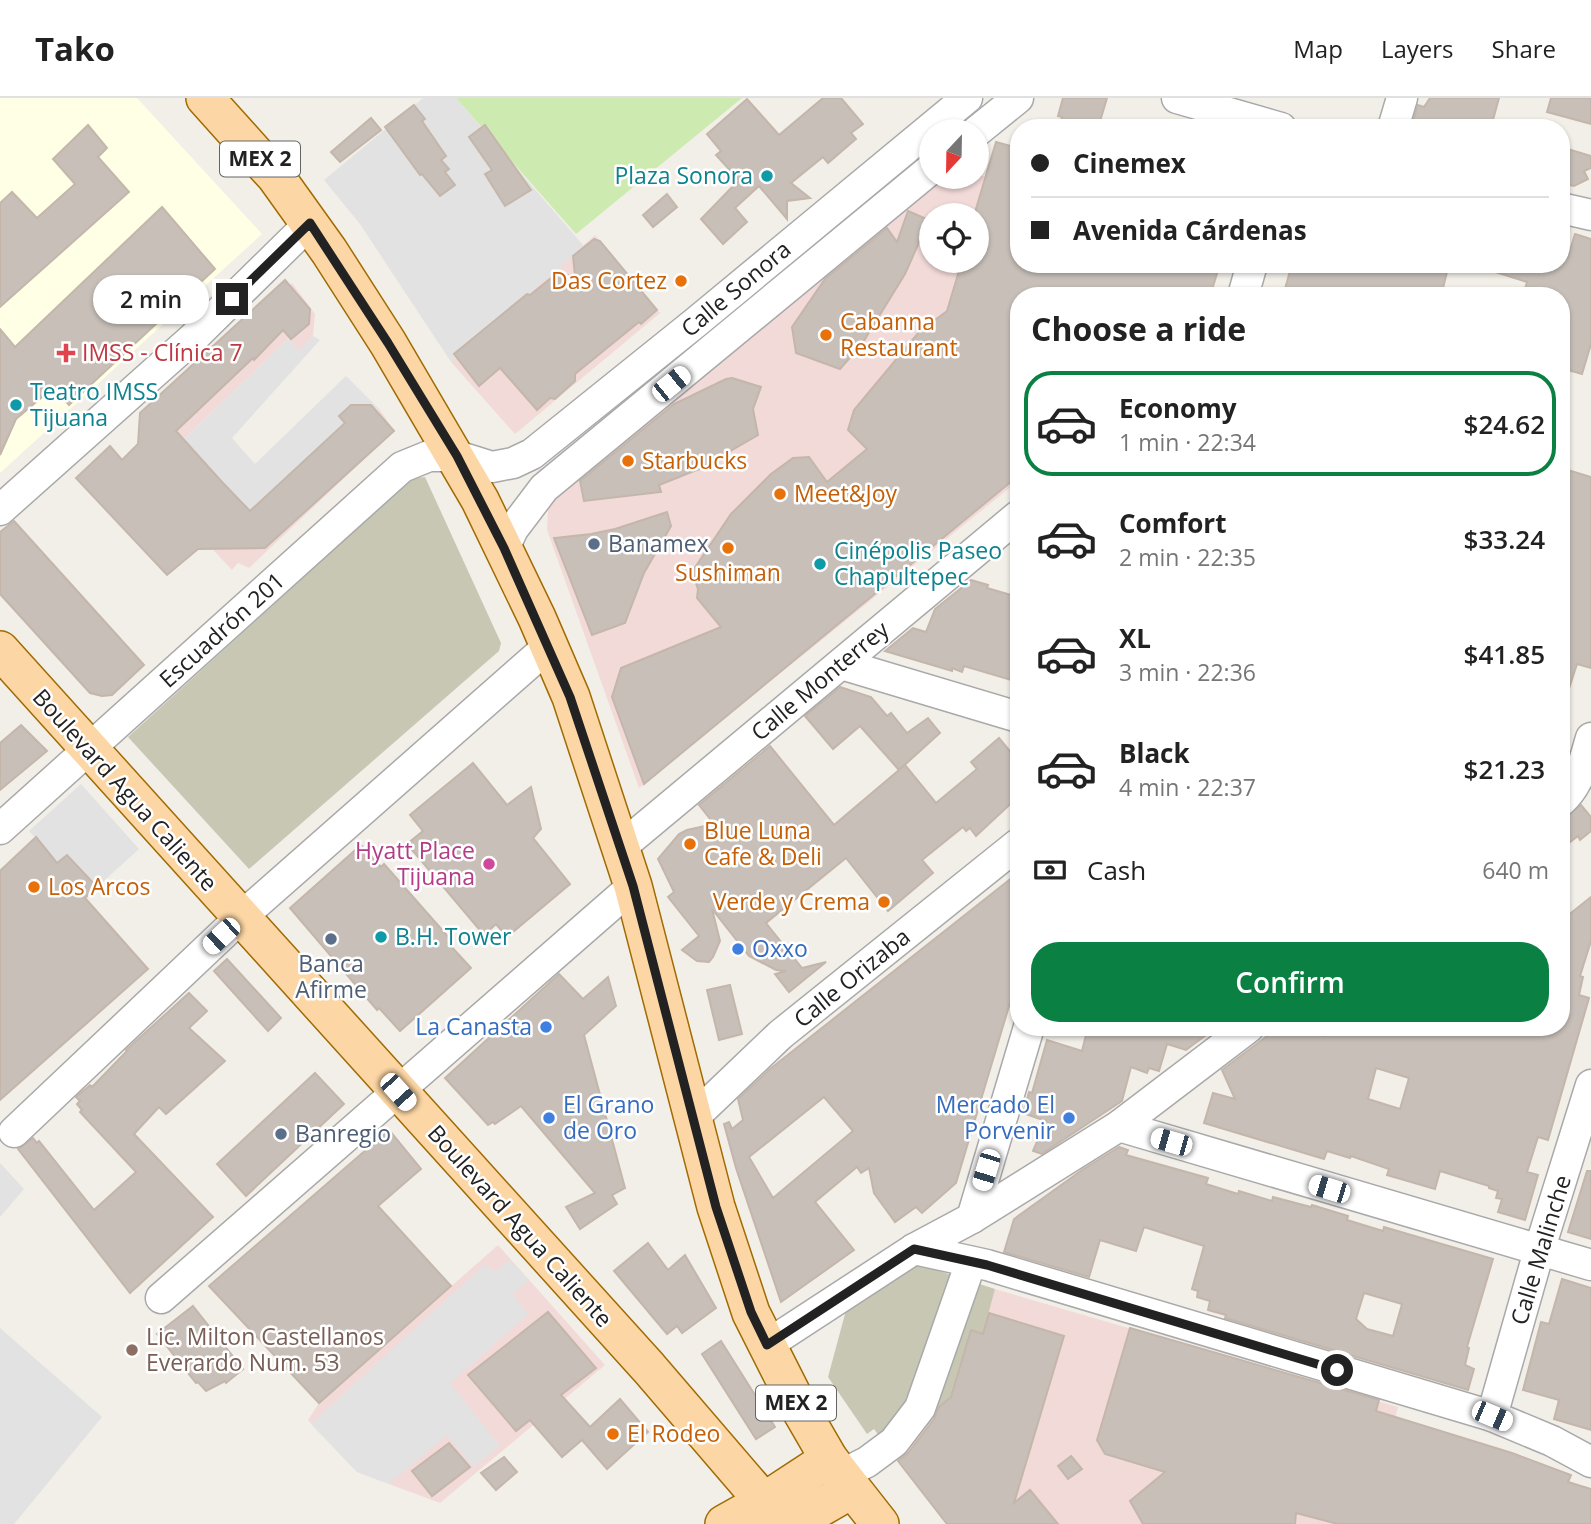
<!DOCTYPE html>
<meta charset="utf-8">
<style>
body{margin:0;font-family:"Open Sans",sans-serif;background:#f2f2f2;color:#222;height:100vh;display:flex;flex-direction:column;font-size:26px;white-space:nowrap}
*{box-sizing:border-box;margin:0}
p{font-size:23px;color:#767676}
.icon{flex:none;width:38px;height:38px;fill:none;stroke:currentColor;stroke-width:2;stroke-linecap:round;stroke-linejoin:round}
.map{position:relative;flex:1;overflow:hidden}
.sheet{position:absolute;left:1010px;top:189px;width:560px;height:749px;display:flex;flex-direction:column;background:#fff;border-radius:28px;box-shadow:0 2px 5px #0004}
.sheet>*{flex:none}
.banner{position:absolute;left:1010px;top:21px;width:560px;height:154px;border-radius:28px;box-shadow:0 2px 5px #0004;display:grid;align-content:center;height:154px;padding:0 21px;background:#fff}
.needle{width:46px;rotate:202deg}
.fabs{position:absolute;left:919px;top:21px;display:grid;gap:14px}
.fabs a{display:grid;place-items:center;width:70px;height:70px;border-radius:50%;background:#fff;box-shadow:0 2px 5px #0004;font-size:35px}
.end{position:absolute;width:32px;height:32px;margin:-16px;border:9px solid #222;background:#fff;box-shadow:0 0 0 4px #fff}
.from{border-radius:50%}
.bubble{position:absolute;height:49px;border-radius:24px;background:#fff;box-shadow:0 2px 5px #0004;font-size:23px;font-weight:600;line-height:49px;text-align:center}
.car{position:absolute;width:21px;height:42px;margin:-21px -10px;border-radius:9px;box-shadow:0 0 5px 2px #0007;background:linear-gradient(#fff 24%,#345 0 40%,#fff 0 76%,#345 0 86%,#fff 0)}
.banner b{display:flex;align-items:center;gap:24px;height:66px;font-size:26px}
.banner b+b{border-top:2px solid #e0e0e0}
.banner i{width:18px;height:18px;background:#222}
ul{padding:0;list-style:none}
li{display:flex;align-items:center;gap:21px;height:105px;margin:0 14px 10px;padding:0 7px;border:4px solid transparent;border-radius:28px}
li div{flex:1}
li b{display:block;font-size:26px}
li em{font-style:normal;font-weight:600}
li.on{border-color:#0b8043}
li>.icon{width:63px;height:63px;stroke-width:1.5}
h2{padding:0 21px;font-size:32px;line-height:84px}
.pay{display:flex;align-items:center;gap:18px;height:77px;padding:0 21px;font-size:26px}
.pay p{margin-inline-start:auto}
.cta{display:flex;gap:14px;margin-top:auto;padding:14px 21px}
.cta a{flex:1;height:80px;border-radius:28px;background:#0b8043;color:#fff;font-size:28px;font-weight:600;line-height:80px;text-align:center}
header{display:flex;align-items:center;gap:42px;box-sizing:border-box;height:98px;padding:0 35px;background:#fff;border-bottom:2px solid #e0e0e0}
header strong{font-size:33px}
nav{display:flex;gap:38px;margin-inline-start:auto;font-size:24px}
.map>svg:first-child{display:block}
.commercial{fill:#f2dad9;fill-rule:evenodd}
.education{fill:#ffffe5}
.construction{fill:#c7c7b4}
.grass{fill:#cdebb0}
.parking{fill:#e2e2e2}
.building{fill:#c7bfb8;stroke:#c4b6ab;stroke-width:2;fill-rule:evenodd}
.lines{fill:none;stroke-linecap:round;stroke-linejoin:round}
.minor-casing{stroke:#a9a9a9;stroke-width:33}
.major-casing{stroke:#a06b00;stroke-width:40}
.minor{stroke:#fff;stroke-width:30}
.major{stroke:#fcd6a4;stroke-width:37}
.route{stroke:#222;stroke-width:9}
.culture-dot{fill:#0f9aa8;stroke:#fff;stroke-width:2.5}
.food-dot{fill:#e8710a;stroke:#fff;stroke-width:2.5}
.health-dot{fill:#e0444e;stroke:#fff;stroke-width:2.5}
.service-dot{fill:#5c6f8a;stroke:#fff;stroke-width:2.5}
.hotel-dot{fill:#d1479c;stroke:#fff;stroke-width:2.5}
.shop-dot{fill:#3f7fe0;stroke:#fff;stroke-width:2.5}
.education-dot{fill:#8d6e63;stroke:#fff;stroke-width:2.5}
.labels{text-anchor:middle;stroke-width:5;stroke-linejoin:round;paint-order:stroke}
.shield{fill:#fff;stroke:#646464;stroke-width:2}
.shield-label{font-size:21px;font-weight:bold;fill:#222}
.culture-label{font-size:23px;fill:#0d838f;stroke:#fff;text-anchor:start}
.food-label{font-size:23px;fill:#c56008;stroke:#fff;text-anchor:start}
.street-label{font-size:23px;fill:#222;stroke:#fff}
.health-label{font-size:23px;fill:#be3a42;stroke:#fff;text-anchor:start}
.service-label{font-size:23px;fill:#4e5e75;stroke:#fff;text-anchor:start}
.hotel-label{font-size:23px;fill:#b23c85;stroke:#fff;text-anchor:end}
.shop-label{font-size:23px;fill:#366cbe;stroke:#fff;text-anchor:start}
.education-label{font-size:23px;fill:#785e54;stroke:#fff;text-anchor:start}
</style>
<header>
<strong>Tako</strong>
<nav><a>Map</a><a>Layers</a><a>Share</a></nav>
</header>
<div class="map">
<svg width="1591" height="1426" viewBox="0 0 1591 1426">
<rect width="100%" height="100%" fill="#f2efe9"/>
<g class="commercial">
<path d="M 977,76 L 1018,88 L 1018,166 L 1220,166 L 1210,198 L 1018,198 L 1018,383 L 639,690 L 547,432 L 548,412 L 552,402 L 710,270 L 785,212 L 825,167 L 935,79 L 976,79 ZM 931,117 L 976,117 L 976,163 L 931,163 Z"/>
<polygon points="595,137 660,215 515,336 451,264"/>
<polygon points="292,185 315,216 313,238 299,253 288,241 184,341 242,422 358,315 380,312 394,333 249,470 238,465 232,472 138,372 142,330"/>
<polygon points="498,1147 605,1267 440,1405 357,1374 308,1322 319,1305"/>
<polygon points="995,1191 1398,1309 1370,1416 1403,1426 947,1426 891,1354 983,1235"/>
</g>
<polygon class="education" points="0,0 137,0 262,136 0,375"/>
<g class="construction">
<polygon points="425,379 501,545 499,553 249,771 128,639 407,385 416,380"/>
<polygon points="908,1163 995,1191 983,1236 951,1299 915,1329 891,1354 874,1331 867,1336 828,1279 848,1205"/>
</g>
<polygon class="grass" points="456,0 742,0 576,136"/>
<g class="parking">
<polygon points="423,0 456,0 584,148 451,264 360,126 324,82"/>
<polygon points="313,238 320,242 232,340 255,366 346,278 380,312 358,315 263,425 185,354 184,341 288,241 299,253"/>
<polygon points="81,686 139,751 97,789 67,757 58,764 29,733"/>
<polygon points="0,1065 24,1091 0,1119"/>
<polygon points="510,1162 529,1182 513,1196 528,1216 450,1285 500,1348 473,1369 447,1337 389,1386 357,1374 311,1326 485,1166 495,1174"/>
<polygon points="0,1230 102,1319 14,1426 0,1426"/>
</g>
<g class="building">
<polygon points="823,0 841,0 863,26 851,35 856,41 828,65 823,59 791,85 810,100 787,103 787,121 759,88 735,110 747,124 723,146 701,121 739,82 716,57 721,53 707,36 747,1 779,37"/>
<polygon points="1063,0 1107,0 1098,30 1059,30 1062,19 1058,18"/>
<polygon points="1430,0 1499,0 1491,29 1411,30 1418,7 1424,9"/>
<polygon points="1551,0 1591,0 1591,26 1547,14"/>
<polygon points="414,7 425,21 422,23 446,58 441,62 449,71 445,74 455,87 440,98 422,76 420,77 385,29"/>
<polygon points="371,20 381,32 340,64 331,54"/>
<polygon points="88,27 107,50 98,59 129,94 0,209 0,105 12,94 37,120 75,86 53,61"/>
<polygon points="485,27 531,92 505,108 485,76 492,72 469,39"/>
<polygon points="996,44 1018,50 1018,166 1220,166 1210,198 1018,198 1018,378 644,686 612,599 621,570 721,529 697,500 698,491 692,474 731,416 771,376 793,360 809,359 827,384 867,351 848,332 854,312 919,234 947,213 962,163 976,163 976,111"/>
<polygon points="1561,49 1591,58 1591,70 1584,73 1588,81 1574,88 1561,85"/>
<polygon points="667,96 677,109 653,129 643,117"/>
<polygon points="162,109 215,171 69,307 54,289 16,321 0,357 0,231 15,249"/>
<polygon points="908,113 929,122 905,176 862,246 840,271 796,255 792,229 825,181 887,130 897,144"/>
<polygon points="1575,136 1591,141 1591,246 1582,276 1561,270 1561,198 1523,198 1527,184 1483,170 1484,166 1561,166 1561,157 1568,159"/>
<polygon points="594,141 600,143 657,212 641,226 639,224 575,276 575,283 555,301 550,300 537,312 500,270 479,288 454,256 527,196 530,197 556,176 575,178 573,158"/>
<polygon points="1292,166 1449,166 1441,198 1283,198"/>
<polygon points="285,182 310,211 309,226 291,241 283,232 254,262 253,260 176,333 222,384 250,413 345,325 339,318 351,307 371,307 394,333 265,450 198,451 167,477 76,380 110,348 122,362 138,346 140,315"/>
<polygon points="732,280 761,289 753,311 758,337 699,371 659,387 661,394 584,403 580,383 674,306 726,281"/>
<polygon points="1561,370 1591,379 1591,570 1577,566 1565,603 1561,603"/>
<polygon points="667,414 671,428 644,475 625,525 592,537 554,440 591,436 615,431"/>
<polygon points="14,423 144,567 112,597 102,598 90,595 0,496 0,434"/>
<polygon points="971,482 988,487 987,490 1018,499 1018,584 964,568 962,574 952,570 952,573 885,553 913,530 926,534 935,511"/>
<polygon points="840,589 871,599 887,618 891,615 907,635 928,620 940,635 899,672 860,628 833,651 805,618"/>
<polygon points="21,627 47,653 0,692 0,645"/>
<polygon points="999,640 1018,663 1018,699 976,738 970,730 966,733 963,729 922,762 933,775 888,813 846,760 766,825 802,870 826,864 789,894 775,876 786,873 776,872 749,858 712,811 720,843 713,859 709,864 697,863 682,852 699,838 668,799 674,794 658,761 679,736 687,732 714,726 699,707 770,648 834,727 905,667 936,705 977,671 971,664"/>
<polygon points="473,665 507,707 531,689 541,731 533,740 570,786 507,839 496,826 484,837 407,746 423,733 410,717"/>
<polygon points="1581,707 1591,719 1591,733 1580,742 1578,738 1561,751 1561,723"/>
<polygon points="36,739 57,765 67,757 97,789 85,800 148,871 0,1002 0,773"/>
<polygon points="361,747 381,769 384,766 451,842 448,845 471,870 400,933 379,910 377,912 290,810"/>
<path d="M 1018,775 L 1018,878 L 956,1085 L 922,1115 L 916,1109 L 895,1124 L 874,1095 L 869,1070 L 861,1075 L 857,1069 L 815,1104 L 854,1152 L 781,1204 L 736,1070 L 724,1026 L 729,1024 L 732,1031 L 743,1022 L 738,1001 L 770,971 ZM 824,999 L 853,1033 L 773,1100 L 749,1059 Z"/>
<path d="M 1591,799 L 1591,843 L 1580,878 L 1583,879 L 1579,897 L 1589,900 L 1548,1042 L 1538,1039 L 1527,1074 L 1538,1077 L 1525,1122 L 1498,1114 L 1502,1101 L 1496,1100 L 1498,1093 L 1489,1090 L 1489,1088 L 1440,1073 L 1435,1091 L 1387,1077 L 1389,1071 L 1351,1058 L 1350,1060 L 1327,1053 L 1324,1061 L 1204,1025 L 1213,995 L 1235,1001 L 1222,972 L 1279,929 L 1294,929 L 1324,938 L 1326,929 L 1561,929 L 1561,823 ZM 1376,970 L 1409,980 L 1400,1011 L 1368,1001 Z"/>
<polygon points="227,861 281,920 268,933 214,873"/>
<polygon points="559,876 583,901 608,879 616,908 584,937 625,1090 612,1097 617,1106 580,1131 566,1109 595,1095 521,1008 495,1026 493,1024 488,1027 445,980"/>
<polygon points="730,887 742,936 719,942 707,892"/>
<polygon points="189,895 207,913 189,930 225,963 166,1016 159,1009 134,1036 213,1119 130,1195 18,1051 33,1040 37,1045 39,1043 94,1112 136,1074 80,1014 82,1012 77,1006 80,1003 76,999 90,987 92,989 127,953 126,952"/>
<polygon points="1088,929 1217,929 1186,952 1167,946 1159,973 1149,970 1147,975 1131,969 1122,1003 1042,1056 1033,1053 1046,1023 1023,1015 1029,994 1032,995 1047,942 1082,953"/>
<polygon points="315,975 344,1006 246,1098 217,1066"/>
<polygon points="389,1032 421,1071 378,1108 451,1188 319,1305 209,1188"/>
<path d="M 1119,1049 L 1128,1052 L 1126,1057 L 1208,1080 L 1206,1086 L 1238,1096 L 1239,1093 L 1272,1103 L 1273,1099 L 1311,1109 L 1312,1107 L 1348,1118 L 1347,1122 L 1383,1133 L 1384,1129 L 1493,1161 L 1467,1249 L 1469,1250 L 1465,1267 L 1474,1271 L 1468,1292 L 1225,1220 L 1226,1217 L 1208,1212 L 1210,1203 L 1197,1199 L 1198,1193 L 1192,1191 L 1204,1148 L 1144,1129 L 1136,1153 L 1100,1142 L 1089,1179 L 1004,1154 L 1014,1121 L 1082,1072 ZM 1364,1195 L 1402,1206 L 1393,1238 L 1367,1231 L 1356,1221 Z"/>
<polygon points="1587,1073 1591,1073 1591,1141 1568,1134"/>
<polygon points="648,1145 668,1172 685,1157 716,1210 682,1235 677,1228 667,1236 614,1173"/>
<polygon points="1562,1181 1591,1190 1591,1332 1554,1321 1559,1302 1523,1292 1541,1224 1549,1226"/>
<polygon points="193,1208 243,1271 226,1285 225,1283 206,1293 198,1284 196,1285 157,1236"/>
<polygon points="548,1214 596,1270 561,1297 590,1329 620,1301 648,1334 607,1371 582,1342 562,1359 530,1322 516,1333 468,1277"/>
<polygon points="989,1215 1064,1238 1014,1405 1030,1392 1058,1426 947,1426 898,1363 908,1355 934,1321 939,1309 951,1299 971,1232 983,1236"/>
<polygon points="1130,1230 1379,1302 1376,1313 1512,1355 1571,1377 1568,1384 1591,1391 1591,1426 1338,1426 1296,1415 1295,1426 1143,1426 1130,1403 1165,1374 1105,1356 1097,1342"/>
<polygon points="721,1243 775,1329 756,1341 702,1256"/>
<polygon points="449,1345 470,1369 432,1398 412,1373"/>
<polygon points="1071,1358 1082,1371 1068,1381 1058,1368"/>
<polygon points="504,1359 517,1374 496,1392 481,1375"/>
</g>
<g class="lines">
<g class="minor-casing">
<g id="minor">
<polyline points="1177,0 1281,30"/>
<polyline points="1393,30 1402,0"/>
<polyline points="976,34 1018,0"/>
<polyline points="1561,110 1591,117"/>
<polyline points="1243,198 1252,166"/>
<polyline points="0,412 193,240 310,125"/>
<polyline points="504,450 513,431 544,390 931,71"/>
<polyline points="841,566 1018,619"/>
<path d="M 1561,703 C 1580,686 1584,663 1591,640"/>
<polyline points="0,731 402,369 429,358 457,358 492,369 513,365 532,356 695,225 967,0"/>
<polyline points="621,749 1018,418"/>
<polyline points="692,1021 780,937 1018,746"/>
<polyline points="1119,1028 1591,1167"/>
<polyline points="14,1034 240,820 549,548"/>
<polyline points="972,1120 1029,929"/>
<polyline points="914,1151 987,1167 1492,1318 1552,1343 1591,1364"/>
<polyline points="161,1200 633,788"/>
<polyline points="767,1247 914,1151 972,1120 1119,1028 1249,929"/>
<polyline points="1492,1318 1539,1153 1591,987"/>
<polyline points="841,1377 867,1364 894,1344 920,1310 971,1164"/>
</g>
</g>
<g class="major-casing">
<g id="major">
<polyline points="205,0 276,79 329,153 388,245 480,402 537,520 571,599 633,788 716,1109 751,1215 796,1304 829,1361 880,1426"/>
<polyline points="0,552 649,1270 783,1426"/>
<polyline points="724,1426 765,1403 829,1361"/>
<polyline points="792,1426 851,1392"/>
</g>
</g>
<use href="#minor" class="minor"/>
<use href="#major" class="major"/>
</g>
<g class="lines">
<polyline class="route" points="232,201 310,125 388,245 457,358 504,450 570,599 633,788 716,1109 751,1214 767,1247 914,1151 987,1167 1337,1272"/>
</g>
<g class="culture-dot">
<circle cx="767" cy="78" r="7"/>
<circle cx="16" cy="307" r="7"/>
<circle cx="820" cy="466" r="7"/>
<circle cx="381" cy="839" r="7"/>
</g>
<g class="food-dot">
<circle cx="681" cy="183" r="7"/>
<circle cx="826" cy="237" r="7"/>
<circle cx="628" cy="363" r="7"/>
<circle cx="780" cy="396" r="7"/>
<circle cx="728" cy="450" r="7"/>
<circle cx="690" cy="746" r="7"/>
<circle cx="34" cy="789" r="7"/>
<circle cx="884" cy="804" r="7"/>
<circle cx="613" cy="1336" r="7"/>
</g>
<path class="health-dot" d="M62.5 244.5h7v7h7v7h-7v7h-7v-7h-7v-7h7z"/>
<g class="service-dot">
<circle cx="594" cy="446" r="7"/>
<circle cx="331" cy="841" r="7"/>
<circle cx="281" cy="1036" r="7"/>
</g>
<circle class="hotel-dot" cx="489" cy="766" r="7"/>
<g class="shop-dot">
<circle cx="738" cy="851" r="7"/>
<circle cx="546" cy="929" r="7"/>
<circle cx="549" cy="1020" r="7"/>
<circle cx="1069" cy="1020" r="7"/>
</g>
<circle class="education-dot" cx="132" cy="1252" r="7"/>
<g class="labels">
<g class="shield">
<rect x="220" y="43.5" width="80" height="35" rx="5"/>
<rect x="756" y="1287.5" width="80" height="35" rx="5"/>
</g>
<g class="shield-label">
<text x="260" y="68">MEX 2</text>
<text x="796" y="1312">MEX 2</text>
</g>
<g class="culture-label">
<text x="753" y="86" text-anchor="end">Plaza Sonora</text>
<text x="30" y="302">Teatro IMSS<tspan x="30" dy="26">Tijuana</tspan></text>
<text x="834" y="461">Cinépolis Paseo<tspan x="834" dy="26">Chapultepec</tspan></text>
<text x="395" y="847">B.H. Tower</text>
</g>
<g class="food-label">
<text x="667" y="191" text-anchor="end">Das Cortez</text>
<text x="840" y="232">Cabanna<tspan x="840" dy="26">Restaurant</tspan></text>
<text x="642" y="371">Starbucks</text>
<text x="794" y="404">Meet&amp;Joy</text>
<text x="728" y="483" text-anchor="middle">Sushiman</text>
<text x="704" y="741">Blue Luna<tspan x="704" dy="26">Cafe &amp; Deli</tspan></text>
<text x="48" y="797">Los Arcos</text>
<text x="870" y="812" text-anchor="end">Verde y Crema</text>
<text x="627" y="1344">El Rodeo</text>
</g>
<g class="street-label">
<text transform="translate(736 191) rotate(-40)" y="8">Calle Sonora</text>
<text transform="translate(222 532) rotate(-42)" y="8">Escuadrón 201</text>
<text transform="translate(820 583) rotate(-40)" y="8">Calle Monterrey</text>
<text transform="translate(125 692) rotate(48)" y="8">Boulevard Agua Caliente</text>
<text transform="translate(852 880) rotate(-39)" y="8">Calle Orizaba</text>
<text transform="translate(520 1128) rotate(48)" y="8">Boulevard Agua Caliente</text>
<text transform="translate(1541 1152) rotate(-73)" y="8">Calle Malinche</text>
</g>
<g class="health-label">
<text x="82" y="263">IMSS - Clínica 7</text>
</g>
<g class="service-label">
<text x="608" y="454">Banamex</text>
<text x="331" y="874" text-anchor="middle">Banca<tspan x="331" dy="26">Afirme</tspan></text>
<text x="295" y="1044">Banregio</text>
</g>
<g class="hotel-label">
<text x="475" y="761">Hyatt Place<tspan x="475" dy="26">Tijuana</tspan></text>
</g>
<g class="shop-label">
<text x="752" y="859">Oxxo</text>
<text x="532" y="937" text-anchor="end">La Canasta</text>
<text x="563" y="1015">El Grano<tspan x="563" dy="26">de Oro</tspan></text>
<text x="1055" y="1015" text-anchor="end">Mercado El<tspan x="1055" dy="26">Porvenir</tspan></text>
</g>
<g class="education-label">
<text x="146" y="1247">Lic. Milton Castellanos<tspan x="146" dy="26">Everardo Num. 53</tspan></text>
</g>
</g>
</svg>
<div class="fabs">
<a><svg class="needle" viewBox="-14 -14 28 28"><path d="M0-13l5 13h-10z" fill="#e53935"/><path d="M0 13l5-13h-10z" fill="#767676"/></svg></a>
<a><svg class="icon" aria-label="locate" viewBox="0 0 24 24"><circle cx="12" cy="12" r="6"/><path d="M12 2v4M12 18v4M2 12h4M18 12h4"/></svg></a>
</div>
<i class="end from" style="left:1337px;top:1272px"></i>
<i class="end" style="left:232px;top:201px"></i>
<div class="bubble" style="left:93px;top:177px;width:116px">2 min</div>
<i class="car" style="left:671px;top:286px;rotate:51deg"></i>
<i class="car" style="left:221px;top:838px;rotate:227deg"></i>
<i class="car" style="left:398px;top:994px;rotate:138deg"></i>
<i class="car" style="left:1171px;top:1044px;rotate:286deg"></i>
<i class="car" style="left:986px;top:1072px;rotate:197deg"></i>
<i class="car" style="left:1329px;top:1091px;rotate:287deg"></i>
<i class="car" style="left:1492px;top:1318px;rotate:113deg"></i>
<div class="banner">
<b><i class="from"></i>Cinemex</b>
<b><i></i>Avenida Cárdenas</b>
</div>
<section class="sheet">
<h2>Choose a ride</h2>
<ul>
<li class="on"><svg class="icon" aria-label="car" viewBox="0 0 24 24"><path d="M5 17H2v-5l4-1 3-4h7l3 4 3 1v5h-3M9 17h6M6 11h13"/><circle cx="7" cy="17" r="2"/><circle cx="17" cy="17" r="2"/></svg><div><b>Economy</b><p>1 min · 22:34</p></div><em>$24.62</em></li>
<li><svg class="icon" aria-label="car" viewBox="0 0 24 24"><path d="M5 17H2v-5l4-1 3-4h7l3 4 3 1v5h-3M9 17h6M6 11h13"/><circle cx="7" cy="17" r="2"/><circle cx="17" cy="17" r="2"/></svg><div><b>Comfort</b><p>2 min · 22:35</p></div><em>$33.24</em></li>
<li><svg class="icon" aria-label="car" viewBox="0 0 24 24"><path d="M5 17H2v-5l4-1 3-4h7l3 4 3 1v5h-3M9 17h6M6 11h13"/><circle cx="7" cy="17" r="2"/><circle cx="17" cy="17" r="2"/></svg><div><b>XL</b><p>3 min · 22:36</p></div><em>$41.85</em></li>
<li><svg class="icon" aria-label="car" viewBox="0 0 24 24"><path d="M5 17H2v-5l4-1 3-4h7l3 4 3 1v5h-3M9 17h6M6 11h13"/><circle cx="7" cy="17" r="2"/><circle cx="17" cy="17" r="2"/></svg><div><b>Black</b><p>4 min · 22:37</p></div><em>$21.23</em></li>
</ul>
<div class="pay"><svg class="icon" aria-label="cash" viewBox="0 0 24 24"><path d="M3 7h18v10H3z"/><circle cx="12" cy="12" r="2"/></svg>Cash<p>640 m</p></div>
<div class="cta"><a>Confirm</a></div>
</section>
</div>
